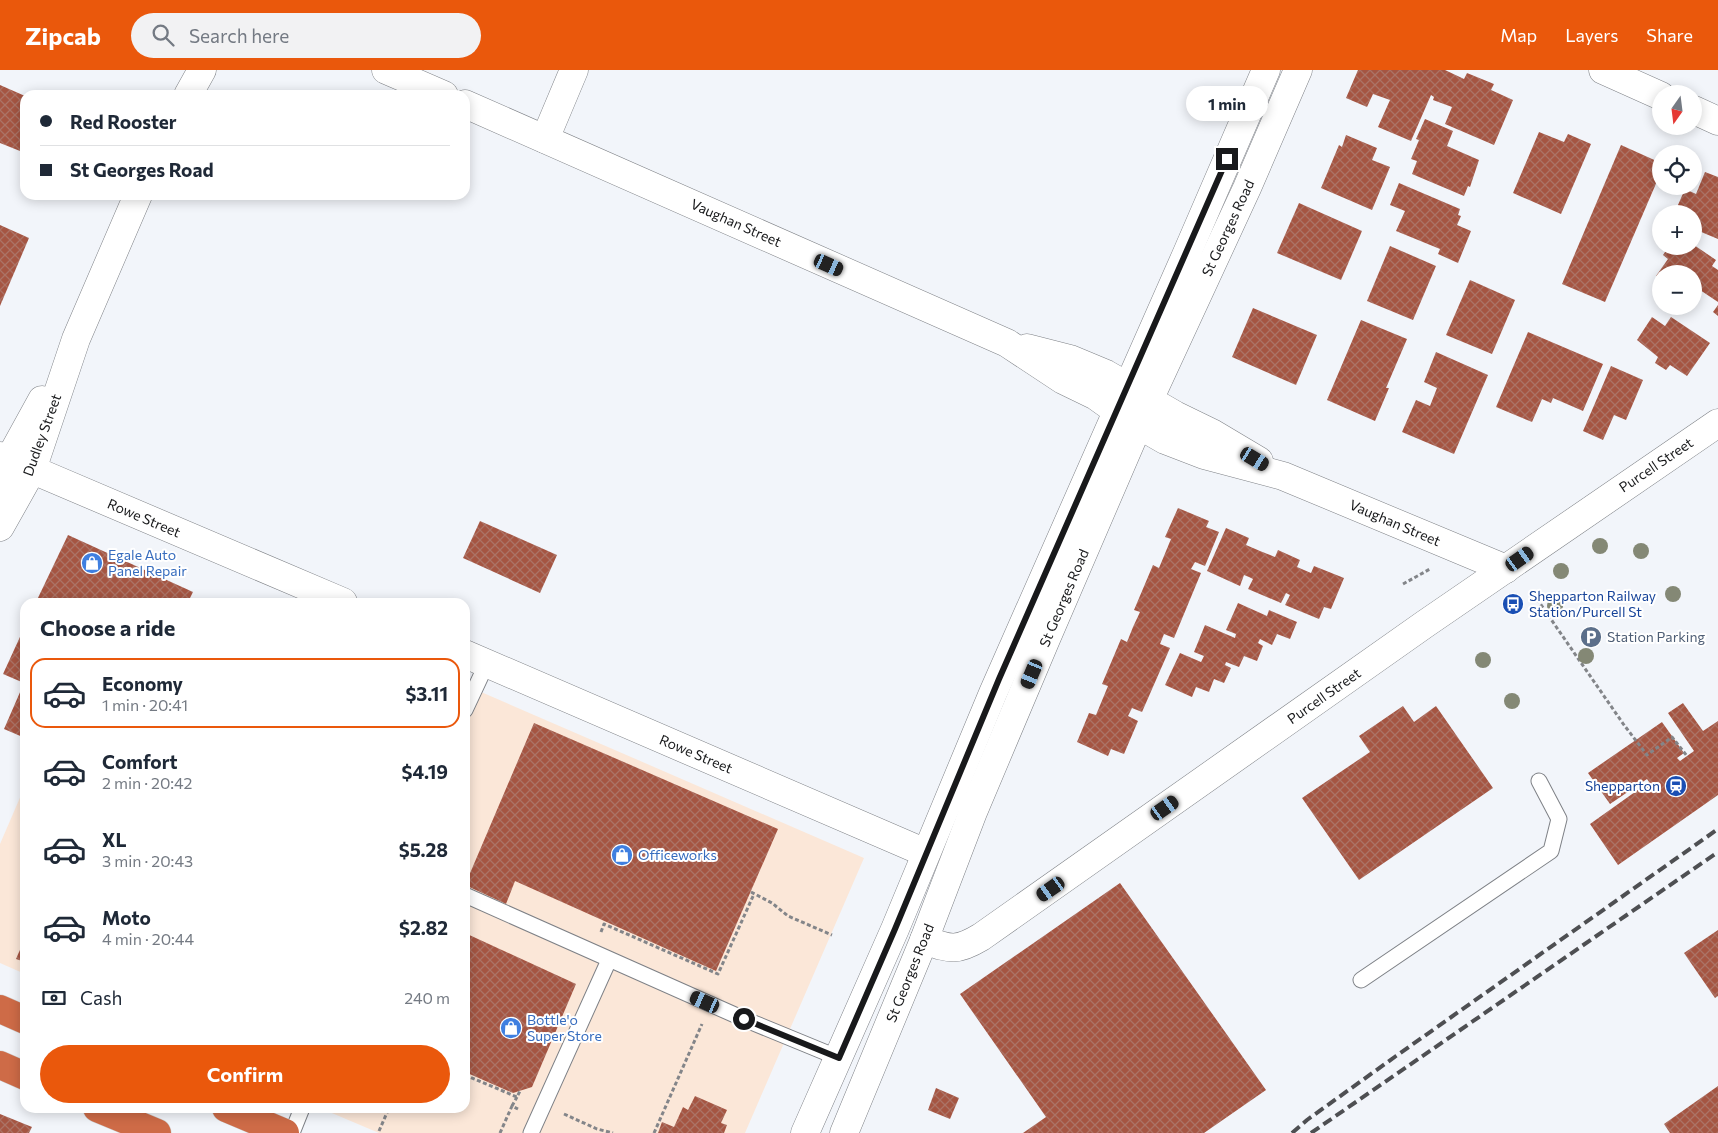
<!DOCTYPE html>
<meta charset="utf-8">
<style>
body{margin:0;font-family:Commissioner,sans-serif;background:#f2f2f3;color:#1f2937;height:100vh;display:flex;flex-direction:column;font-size:19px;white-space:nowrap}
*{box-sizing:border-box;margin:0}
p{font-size:16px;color:#747a83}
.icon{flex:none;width:28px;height:28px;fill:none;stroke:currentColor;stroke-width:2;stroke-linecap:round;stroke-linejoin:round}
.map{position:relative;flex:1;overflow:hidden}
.sheet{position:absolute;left:20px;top:528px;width:450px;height:515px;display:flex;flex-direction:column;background:#fff;border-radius:15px;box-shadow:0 2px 12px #0003}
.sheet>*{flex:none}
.hud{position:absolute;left:20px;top:20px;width:450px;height:110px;border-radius:15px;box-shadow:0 2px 12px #0003;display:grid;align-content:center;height:110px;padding:0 20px;background:#fff}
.needle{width:32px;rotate:194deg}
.fabs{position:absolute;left:1652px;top:15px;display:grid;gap:10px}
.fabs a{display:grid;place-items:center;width:50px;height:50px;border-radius:50%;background:#fff;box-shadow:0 2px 12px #0003;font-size:25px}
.end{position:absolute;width:22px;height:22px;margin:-11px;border:6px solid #18191b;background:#fff;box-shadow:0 0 0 2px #fff}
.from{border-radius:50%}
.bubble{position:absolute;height:35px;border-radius:18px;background:#fff;box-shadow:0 2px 12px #0003;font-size:16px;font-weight:700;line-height:35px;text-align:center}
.car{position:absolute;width:15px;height:30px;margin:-15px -8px;border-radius:6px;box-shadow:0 0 4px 1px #0007;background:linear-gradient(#222 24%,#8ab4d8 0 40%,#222 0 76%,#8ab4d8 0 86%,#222 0)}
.hud b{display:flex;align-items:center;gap:18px;height:48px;font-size:19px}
.hud b+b{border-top:1px solid #e0e1e3}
.hud i{width:12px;height:12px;background:#1f2937}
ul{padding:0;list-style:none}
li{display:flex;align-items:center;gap:15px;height:70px;margin:0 10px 8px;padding:0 10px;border:2px solid transparent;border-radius:15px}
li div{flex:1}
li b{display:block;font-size:19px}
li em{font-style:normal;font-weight:700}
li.on{border-color:#ea580c}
li>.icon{width:45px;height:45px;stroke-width:1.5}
h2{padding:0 20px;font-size:22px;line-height:60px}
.pay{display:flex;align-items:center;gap:12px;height:55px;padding:0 20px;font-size:19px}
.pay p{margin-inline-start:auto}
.button{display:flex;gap:10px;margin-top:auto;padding:10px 20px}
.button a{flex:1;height:58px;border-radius:30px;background:#ea580c;color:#fff;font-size:20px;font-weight:700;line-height:58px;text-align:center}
header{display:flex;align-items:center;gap:30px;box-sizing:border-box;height:70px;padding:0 25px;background:#ea580c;color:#fff}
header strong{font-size:24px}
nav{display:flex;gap:28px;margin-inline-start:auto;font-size:18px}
.search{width:350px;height:45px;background:#f2f2f3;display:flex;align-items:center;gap:12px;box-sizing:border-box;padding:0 18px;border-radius:28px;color:#747a83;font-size:19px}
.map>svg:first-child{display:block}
.commercial{fill:#fbe7d8}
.building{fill:url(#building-cross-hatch)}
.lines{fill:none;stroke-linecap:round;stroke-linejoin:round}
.lane-casing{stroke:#7e8186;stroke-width:17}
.street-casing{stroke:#7e8186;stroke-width:29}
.secondary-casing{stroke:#7e8186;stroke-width:29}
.highway-casing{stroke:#d1d1d1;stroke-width:29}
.path{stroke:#838589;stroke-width:3;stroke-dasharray:4 2.5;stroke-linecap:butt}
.lane{stroke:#fff;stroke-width:15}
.street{stroke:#fff;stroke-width:28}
.secondary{stroke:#fff;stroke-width:28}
.highway{stroke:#ce6b47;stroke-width:28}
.rail{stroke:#4e4f52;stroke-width:4;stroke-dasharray:10 5;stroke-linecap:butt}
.tree{fill:#848875}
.route{stroke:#18191b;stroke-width:6}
.labels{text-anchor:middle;stroke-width:4;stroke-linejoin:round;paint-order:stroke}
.street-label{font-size:14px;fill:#18191b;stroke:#fff}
.shop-label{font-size:14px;fill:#366cbe;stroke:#fff;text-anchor:start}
.transit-label{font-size:14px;fill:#164399;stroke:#fff;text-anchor:start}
.service-label{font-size:14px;fill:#4e5e75;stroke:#fff;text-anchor:start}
</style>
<header>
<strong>Zipcab</strong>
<div class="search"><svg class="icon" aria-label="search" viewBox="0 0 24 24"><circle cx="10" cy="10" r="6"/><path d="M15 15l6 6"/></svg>Search here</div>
<nav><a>Map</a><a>Layers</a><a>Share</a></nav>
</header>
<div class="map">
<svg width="1718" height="1063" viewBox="0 0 1718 1063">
<defs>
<pattern id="building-cross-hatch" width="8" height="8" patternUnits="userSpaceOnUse" patternTransform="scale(1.25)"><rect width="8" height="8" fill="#a55542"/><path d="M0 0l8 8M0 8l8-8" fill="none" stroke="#ab7366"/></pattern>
</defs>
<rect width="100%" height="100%" fill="#f2f5fa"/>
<g class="commercial">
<polygon points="465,615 864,788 745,1063 379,1063 320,1038 465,1038"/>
<polygon points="25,716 25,904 0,893 0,774"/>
</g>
<g class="building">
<polygon points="1358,0 1445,0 1464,9 1467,3 1494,14 1491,20 1513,30 1494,75 1445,54 1452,37 1433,30 1434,27 1431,25 1411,71 1378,57 1390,30 1373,24 1367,37 1346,28"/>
<polygon points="0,15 25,26 25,83 0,73"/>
<polygon points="1425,49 1453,61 1447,76 1479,90 1470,117 1468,116 1464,126 1412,104 1417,91 1411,89 1419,70 1416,69"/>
<polygon points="1539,62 1564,72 1568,64 1591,74 1561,144 1513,123"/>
<polygon points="1346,65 1377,78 1372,90 1390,97 1372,140 1321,118 1339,75 1342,77"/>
<polygon points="1621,75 1661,93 1661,102 1605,232 1562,214"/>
<polygon points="1705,102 1718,107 1718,169 1694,159 1694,144 1674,144 1685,119 1696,124"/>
<polygon points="1399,113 1460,139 1458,145 1461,146 1457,155 1471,161 1458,193 1438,184 1440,179 1396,161 1405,141 1390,135"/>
<polygon points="1299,133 1362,161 1341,210 1277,183"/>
<polygon points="0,155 29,168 0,236"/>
<polygon points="1694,175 1716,190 1712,196 1718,200 1718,232 1697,218 1694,223 1694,204 1661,204 1661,210 1656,206 1668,189 1663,185 1669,176 1694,176"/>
<polygon points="1390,176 1436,196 1413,250 1367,231"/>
<polygon points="1470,210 1515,230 1492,284 1446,265"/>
<polygon points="1718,235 1718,246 1713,242"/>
<polygon points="1253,238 1317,265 1296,315 1232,287"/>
<polygon points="1652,247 1665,256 1671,247 1710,273 1687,306 1670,295 1666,300 1655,293 1658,287 1637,270"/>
<polygon points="1361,250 1407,269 1386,318 1389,318 1375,351 1327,330"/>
<polygon points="1528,262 1603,294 1583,341 1553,328 1551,333 1542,329 1532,352 1496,337"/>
<polygon points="1436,282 1488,305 1454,384 1402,362 1416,330 1430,336 1437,318 1424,312"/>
<polygon points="1611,296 1643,310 1626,350 1614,345 1603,370 1583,361"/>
<polygon points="1178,438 1209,451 1206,457 1219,462 1205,496 1195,492 1191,499 1201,503 1174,568 1164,564 1160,574 1170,578 1142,642 1132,638 1128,646 1138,651 1124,684 1111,679 1108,686 1077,672 1089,643 1096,645 1108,616 1102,614 1121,569 1127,572 1133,557 1140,542 1134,540 1153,495 1159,498 1171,469 1165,467"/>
<polygon points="480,451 557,485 540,523 463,488"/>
<polygon points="1226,458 1249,468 1246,475 1260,481 1275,487 1278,480 1300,490 1297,497 1311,503 1314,496 1344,508 1331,539 1324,537 1319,549 1285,535 1290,525 1286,523 1281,533 1248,519 1253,509 1249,507 1244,505 1240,516 1207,501"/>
<polygon points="68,465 193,522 188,532 36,532"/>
<polygon points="1238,533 1267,546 1269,540 1297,552 1290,569 1277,564 1272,575 1260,569 1258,573 1263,576 1257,591 1244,586 1239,597 1226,592 1225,595 1231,598 1224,613 1214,609 1209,622 1196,617 1192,627 1165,615 1180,583 1201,592 1204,586 1194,582 1205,555 1235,568 1236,564 1226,560"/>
<polygon points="25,556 25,668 4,659 24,613 3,604"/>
<polygon points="1683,633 1703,661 1718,651 1718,725 1618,795 1590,754 1649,712 1647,709 1610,734 1588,703 1662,652 1684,683 1677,688 1680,691 1694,681 1668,643"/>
<polygon points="1403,636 1414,652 1436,636 1493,718 1359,810 1302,728 1370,682 1359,666"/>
<polygon points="534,653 778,759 716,901 515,811 506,834 465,815"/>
<polygon points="1120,813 1266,1020 1204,1063 1023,1063 1046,1047 960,924"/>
<polygon points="1718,860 1718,926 1715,928 1684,883"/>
<polygon points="465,863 576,914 532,1017 513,1023 465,1002"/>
<polygon points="25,868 25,892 16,889"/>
<polygon points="1718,1016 1718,1063 1670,1063 1664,1054"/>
<polygon points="936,1018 959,1028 950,1049 928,1040"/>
<polygon points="695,1026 727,1040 721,1053 727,1055 724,1063 658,1063 662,1052 674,1057 683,1037 688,1040"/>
<polygon points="0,1044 32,1057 29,1063 0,1063"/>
</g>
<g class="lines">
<g class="lane-casing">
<g id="lane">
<polyline points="465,640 487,593"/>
<polyline points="465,825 744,949 839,988"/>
<polyline points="1361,910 1551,781 1559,749 1539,711"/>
<polyline points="292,1063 302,1038"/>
<polyline points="531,1063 609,890"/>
</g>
</g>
<g class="street-casing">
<g id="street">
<polyline points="386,0 444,25"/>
<polyline points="1603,0 1661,26"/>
<polyline points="188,25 202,0"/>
<polyline points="465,34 1007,273 1063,310 1096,326 1117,341"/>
<polyline points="1694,40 1718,51"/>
<polyline points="545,69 574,0"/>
<polyline points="1027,278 1070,289 1106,304 1127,316"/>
<polyline points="1149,330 1175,345 1212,363 1259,391"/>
<polyline points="1139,355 1165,370 1204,385 1283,406 1506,499"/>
<polyline points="0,386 343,532"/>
<polyline points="0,418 9,390 42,330"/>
<polyline points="0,457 32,400 76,269 138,125"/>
<polyline points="465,584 926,783"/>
<path d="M 924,870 C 950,879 956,882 981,867 L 1425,554 L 1718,353"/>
</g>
</g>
<g class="secondary-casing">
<g id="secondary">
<polyline points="805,1063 895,859 993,623 1187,183 1266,0"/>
<polyline points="844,1063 924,870 973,742 1046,569 1149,330 1247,118 1298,0"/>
</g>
</g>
<g class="highway-casing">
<g id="highway">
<polyline points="0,939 25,950"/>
<polyline points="0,995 25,1006"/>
<polyline points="97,1038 157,1063"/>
<polyline points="226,1038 285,1063"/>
</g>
</g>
<g class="path">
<polyline points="1403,514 1430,499"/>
<polyline points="1537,529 1624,655 1647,685 1672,667 1687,686"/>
<polyline points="751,822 772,833 788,846 832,865"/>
<polyline points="601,862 604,854 718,904 754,824"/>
<polyline points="465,1005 517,1027 520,1021"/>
<polyline points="512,1036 517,1027"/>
<polyline points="564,1044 597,1059 613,1063"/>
<polyline points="379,1061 389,1038"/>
<polyline points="500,1063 512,1036 518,1039"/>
<polyline points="654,1063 702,954"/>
</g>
<use href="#lane" class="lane"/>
<use href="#street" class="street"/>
<use href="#secondary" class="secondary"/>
<use href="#highway" class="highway"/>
<g class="rail">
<polyline points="1292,1063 1307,1050 1396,986 1718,759"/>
<polyline points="1311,1063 1718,782"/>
</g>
</g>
<g class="tree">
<circle cx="1600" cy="476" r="8"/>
<circle cx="1641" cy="481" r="8"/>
<circle cx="1561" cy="501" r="8"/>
<circle cx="1673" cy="524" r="8"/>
<circle cx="1555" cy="536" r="8"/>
<circle cx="1586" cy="586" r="8"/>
<circle cx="1483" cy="590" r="8"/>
<circle cx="1512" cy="631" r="8"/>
</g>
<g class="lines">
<polyline class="route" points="744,949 839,988 895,859 999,609 1227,89"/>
</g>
<defs>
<g id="shop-disc" transform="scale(1.125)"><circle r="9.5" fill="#3f7fe0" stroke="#fff"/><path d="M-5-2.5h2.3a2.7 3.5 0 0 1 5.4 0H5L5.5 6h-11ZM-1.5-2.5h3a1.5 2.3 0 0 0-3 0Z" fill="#fff"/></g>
<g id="bus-disc" transform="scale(1.125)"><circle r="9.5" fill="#1a4fb4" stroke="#fff"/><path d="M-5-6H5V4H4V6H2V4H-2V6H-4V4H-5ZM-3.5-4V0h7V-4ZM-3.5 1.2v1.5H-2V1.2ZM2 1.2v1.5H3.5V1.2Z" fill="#fff"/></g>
<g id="parking-disc" transform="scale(1.125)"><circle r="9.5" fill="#5c6f8a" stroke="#fff"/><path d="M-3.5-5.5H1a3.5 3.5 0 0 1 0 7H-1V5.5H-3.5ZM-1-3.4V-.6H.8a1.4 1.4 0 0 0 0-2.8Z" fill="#fff"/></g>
<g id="station-disc" transform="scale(1.125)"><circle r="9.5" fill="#1a4fb4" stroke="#fff"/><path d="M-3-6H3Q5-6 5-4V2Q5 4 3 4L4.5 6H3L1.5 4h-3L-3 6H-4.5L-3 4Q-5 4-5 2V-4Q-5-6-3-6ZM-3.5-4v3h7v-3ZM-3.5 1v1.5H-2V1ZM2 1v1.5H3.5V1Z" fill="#fff"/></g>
</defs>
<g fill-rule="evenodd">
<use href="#shop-disc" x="92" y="493"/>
<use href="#bus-disc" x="1513" y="534"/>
<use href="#parking-disc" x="1591" y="567"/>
<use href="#station-disc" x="1676" y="716"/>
<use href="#shop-disc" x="622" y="785"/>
<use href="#shop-disc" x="511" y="958"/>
</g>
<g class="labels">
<g class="street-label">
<text transform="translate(736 153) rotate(24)" y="5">Vaughan Street</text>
<text transform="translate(1228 158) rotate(-65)" y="5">St Georges Road</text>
<text transform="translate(42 365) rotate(-70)" y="5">Dudley Street</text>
<text transform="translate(1656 395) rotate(-34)" y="5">Purcell Street</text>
<text transform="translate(144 448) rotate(23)" y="5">Rowe Street</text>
<text transform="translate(1395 453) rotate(23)" y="5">Vaughan Street</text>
<text transform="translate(1064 528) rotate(-67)" y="5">St Georges Road</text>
<text transform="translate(1324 626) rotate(-35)" y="5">Purcell Street</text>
<text transform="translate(696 684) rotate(23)" y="5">Rowe Street</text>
<text transform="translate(910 903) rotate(-68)" y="5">St Georges Road</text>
</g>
<g class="shop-label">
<text x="108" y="490">Egale Auto<tspan x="108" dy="16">Panel Repair</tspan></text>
<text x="638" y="790">Officeworks</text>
<text x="527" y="955">Bottle'o<tspan x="527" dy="16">Super Store</tspan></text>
</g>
<g class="transit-label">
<text x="1529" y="531">Shepparton Railway<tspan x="1529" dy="16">Station/Purcell St</tspan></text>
<text x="1660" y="721" text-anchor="end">Shepparton</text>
</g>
<g class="service-label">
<text x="1607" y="572">Station Parking</text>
</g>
</g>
</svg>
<div class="fabs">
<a><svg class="needle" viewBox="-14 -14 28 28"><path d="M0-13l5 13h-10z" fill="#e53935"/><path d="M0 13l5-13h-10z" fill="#747a83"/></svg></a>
<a><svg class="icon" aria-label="locate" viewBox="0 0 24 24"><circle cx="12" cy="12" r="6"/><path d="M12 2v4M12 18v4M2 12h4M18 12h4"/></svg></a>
<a>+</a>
<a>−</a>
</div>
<i class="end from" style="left:744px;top:949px"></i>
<i class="end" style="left:1227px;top:89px"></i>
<div class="bubble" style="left:1186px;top:16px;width:82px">1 min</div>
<i class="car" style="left:829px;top:195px;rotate:114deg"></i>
<i class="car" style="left:1255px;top:389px;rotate:121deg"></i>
<i class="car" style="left:1520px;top:489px;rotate:55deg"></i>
<i class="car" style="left:1032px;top:604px;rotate:203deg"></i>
<i class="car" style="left:1165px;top:738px;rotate:55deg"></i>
<i class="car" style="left:1051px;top:819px;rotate:235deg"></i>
<i class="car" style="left:705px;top:932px;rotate:294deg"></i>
<div class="hud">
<b><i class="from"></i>Red Rooster</b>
<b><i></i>St Georges Road</b>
</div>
<section class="sheet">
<h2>Choose a ride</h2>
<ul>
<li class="on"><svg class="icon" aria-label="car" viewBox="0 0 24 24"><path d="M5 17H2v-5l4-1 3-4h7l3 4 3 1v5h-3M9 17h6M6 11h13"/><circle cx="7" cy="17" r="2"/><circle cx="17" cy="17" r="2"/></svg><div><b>Economy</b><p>1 min · 20:41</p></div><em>$3.11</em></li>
<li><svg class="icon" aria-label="car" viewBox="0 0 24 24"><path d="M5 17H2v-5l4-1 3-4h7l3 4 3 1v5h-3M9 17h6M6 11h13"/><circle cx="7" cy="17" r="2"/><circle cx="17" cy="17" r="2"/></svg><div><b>Comfort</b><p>2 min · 20:42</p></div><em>$4.19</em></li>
<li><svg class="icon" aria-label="car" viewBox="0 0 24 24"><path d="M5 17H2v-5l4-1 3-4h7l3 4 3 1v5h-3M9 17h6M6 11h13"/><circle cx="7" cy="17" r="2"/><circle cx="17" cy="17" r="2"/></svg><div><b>XL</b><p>3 min · 20:43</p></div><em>$5.28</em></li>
<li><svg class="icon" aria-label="car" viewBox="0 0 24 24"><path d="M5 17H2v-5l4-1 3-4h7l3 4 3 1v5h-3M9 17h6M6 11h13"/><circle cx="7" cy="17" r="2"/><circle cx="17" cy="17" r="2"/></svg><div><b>Moto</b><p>4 min · 20:44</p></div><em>$2.82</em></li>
</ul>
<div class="pay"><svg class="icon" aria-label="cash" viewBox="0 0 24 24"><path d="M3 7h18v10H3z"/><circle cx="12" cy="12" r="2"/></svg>Cash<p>240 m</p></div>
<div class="button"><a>Confirm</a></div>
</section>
</div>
